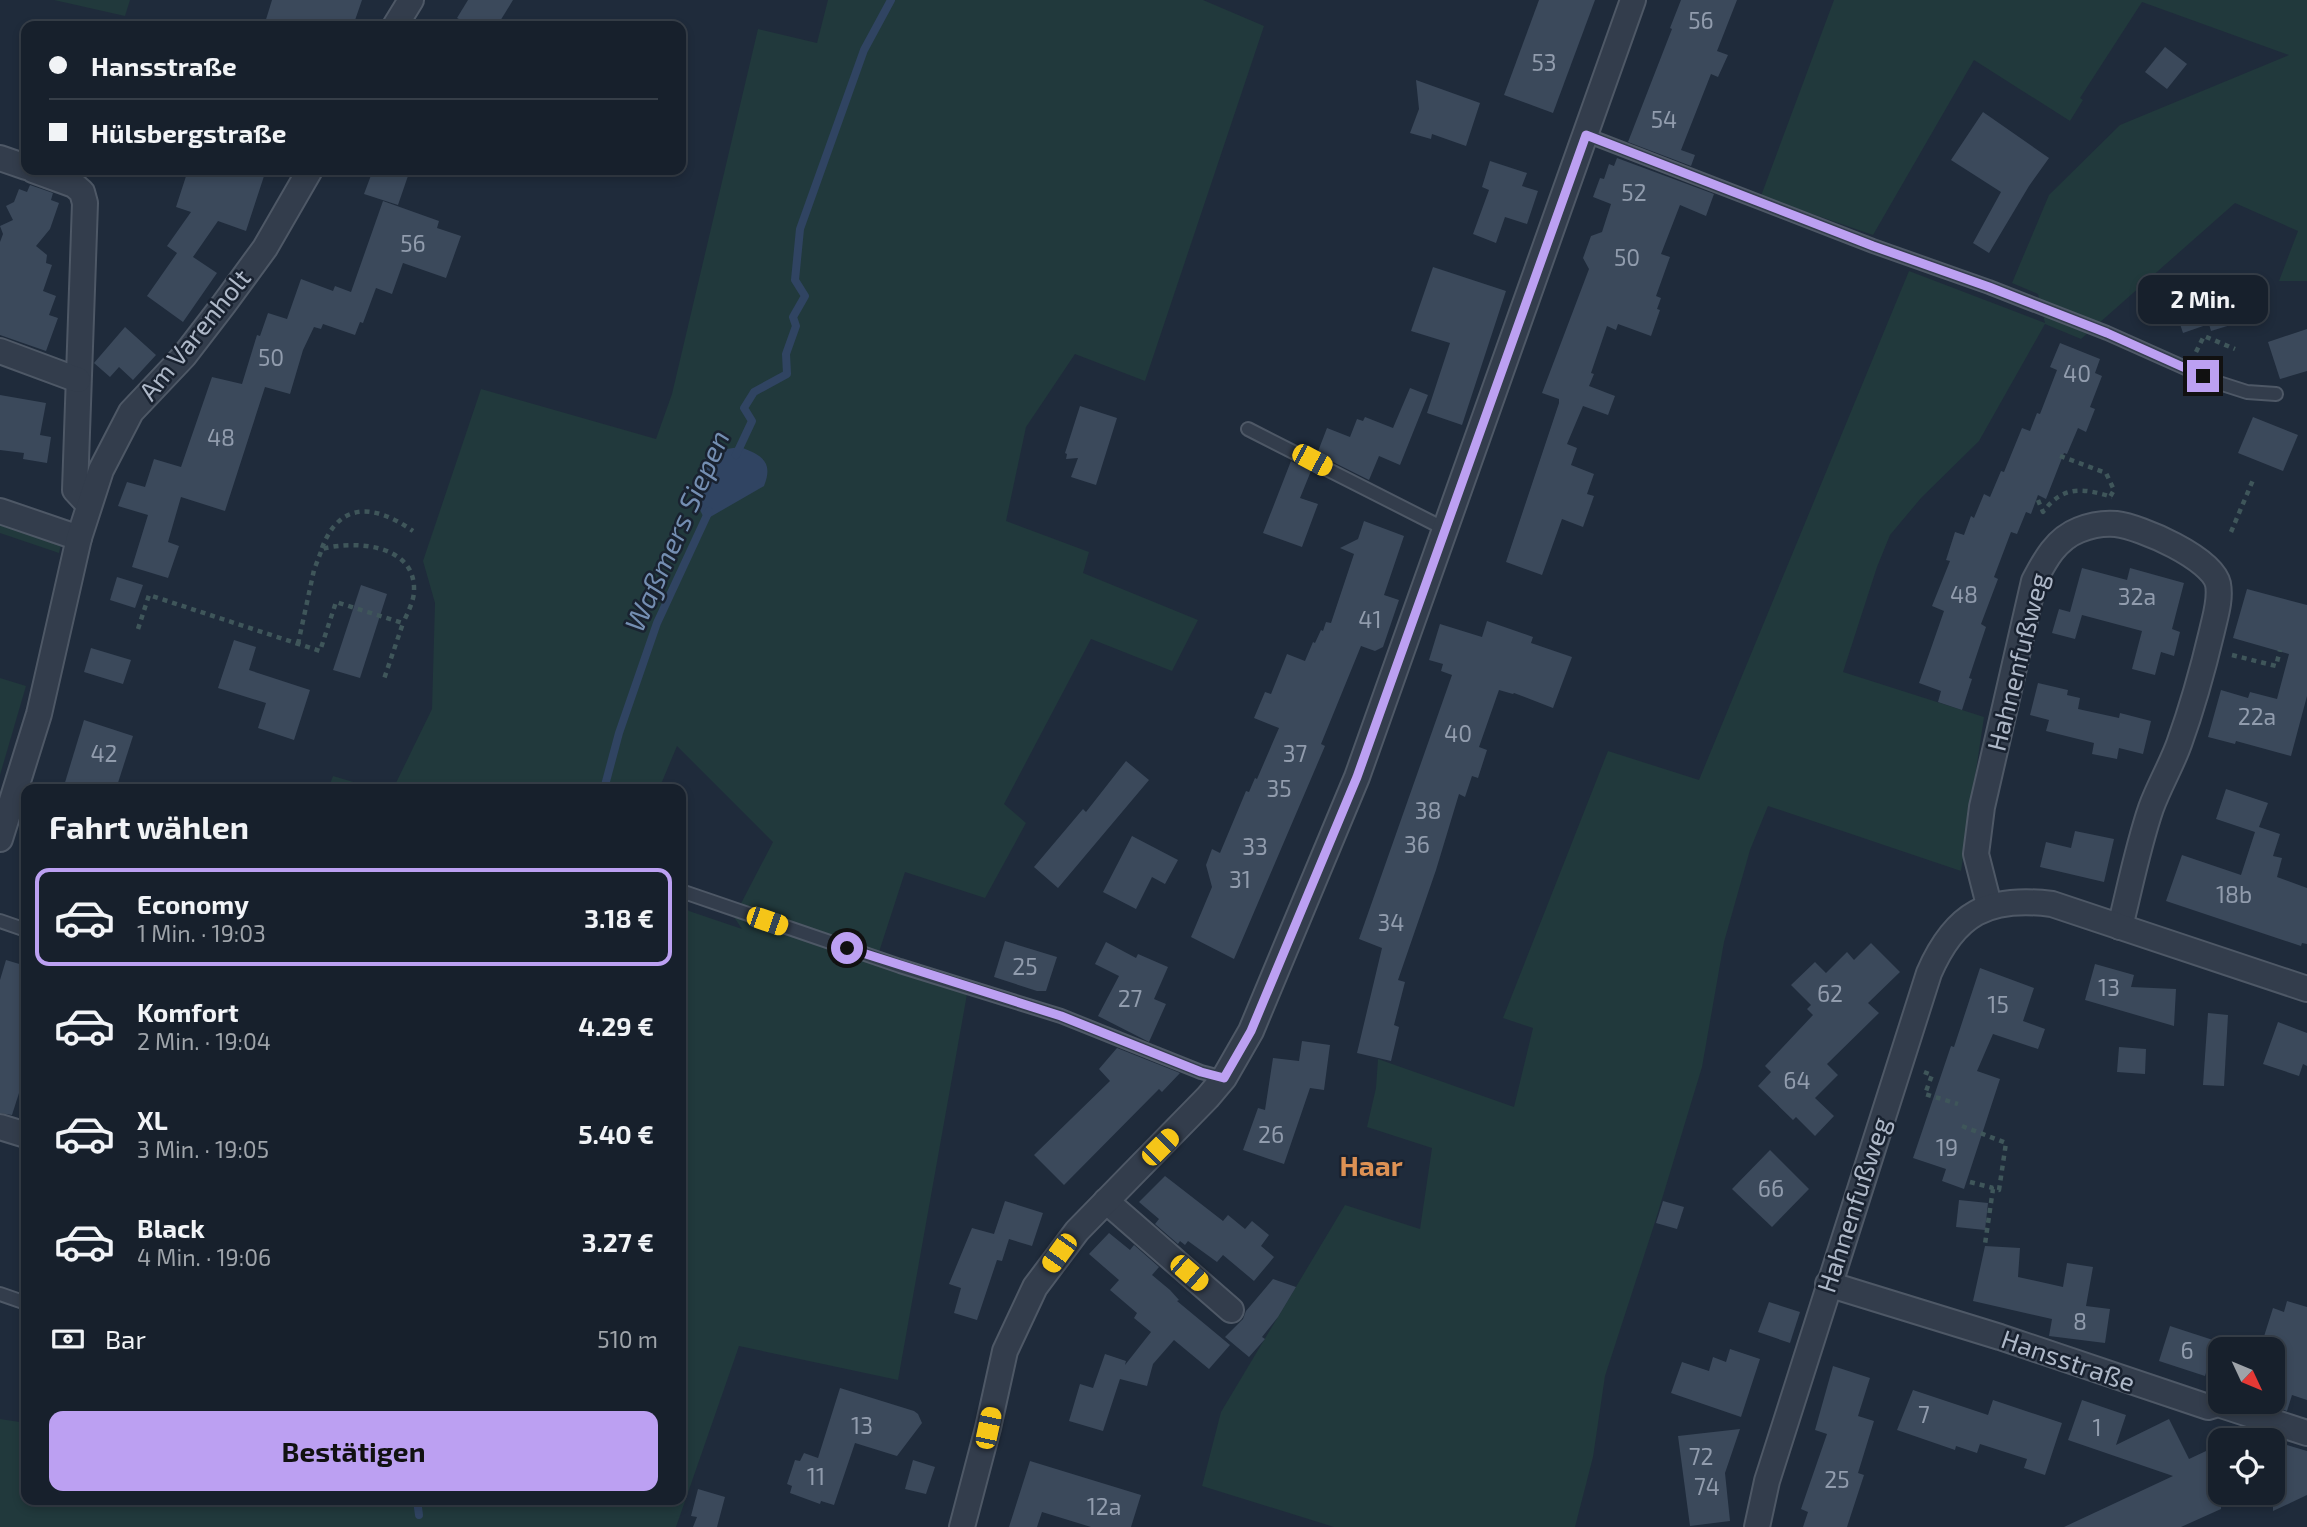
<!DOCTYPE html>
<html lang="de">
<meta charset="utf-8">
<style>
body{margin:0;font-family:"Exo 2",sans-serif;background:#202834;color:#f1f3f6;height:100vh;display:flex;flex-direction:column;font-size:26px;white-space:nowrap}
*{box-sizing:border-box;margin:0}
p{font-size:23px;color:#9ea3a9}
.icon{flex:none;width:38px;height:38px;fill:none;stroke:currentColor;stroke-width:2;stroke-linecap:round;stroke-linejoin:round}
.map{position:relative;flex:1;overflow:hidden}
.details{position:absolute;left:21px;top:784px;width:665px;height:721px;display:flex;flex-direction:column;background:#17202c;border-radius:14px;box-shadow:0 4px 10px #0003,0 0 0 2px #363e48}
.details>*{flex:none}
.banner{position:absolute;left:21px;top:21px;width:665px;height:154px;border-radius:14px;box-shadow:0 4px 10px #0003,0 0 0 2px #363e48;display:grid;align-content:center;height:154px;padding:0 28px;background:#17202c}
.needle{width:46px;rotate:134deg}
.buttons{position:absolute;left:2208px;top:1337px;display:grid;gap:14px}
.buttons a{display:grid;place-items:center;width:77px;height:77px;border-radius:14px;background:#17202c;box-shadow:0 4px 10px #0003,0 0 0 2px #363e48;font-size:35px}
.end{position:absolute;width:32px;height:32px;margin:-16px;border:9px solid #bca0f2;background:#111;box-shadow:0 0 0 4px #111}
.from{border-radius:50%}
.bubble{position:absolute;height:49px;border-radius:14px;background:#17202c;box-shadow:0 4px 10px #0003,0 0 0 2px #363e48;font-size:23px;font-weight:700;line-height:49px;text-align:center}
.car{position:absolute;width:21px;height:42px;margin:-21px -10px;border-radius:9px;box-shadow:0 0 5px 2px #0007;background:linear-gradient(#f5c518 24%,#345 0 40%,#f5c518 0 76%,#345 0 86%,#f5c518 0)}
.banner b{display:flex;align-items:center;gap:24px;height:66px;font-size:26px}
.banner b+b{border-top:2px solid #363e48}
.banner i{width:18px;height:18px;background:#f1f3f6}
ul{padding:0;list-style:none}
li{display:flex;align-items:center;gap:21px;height:98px;margin:0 14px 10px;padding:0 14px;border:4px solid transparent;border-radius:14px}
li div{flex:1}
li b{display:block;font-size:26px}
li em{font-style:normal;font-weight:700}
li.current{border-color:#bca0f2}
li>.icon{width:63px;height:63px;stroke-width:1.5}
h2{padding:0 28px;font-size:32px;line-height:84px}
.pay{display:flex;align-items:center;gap:18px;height:77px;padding:0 28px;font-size:26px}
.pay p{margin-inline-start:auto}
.cta{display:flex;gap:14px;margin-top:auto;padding:14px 28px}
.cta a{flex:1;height:80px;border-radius:14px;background:#bca0f2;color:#111;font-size:28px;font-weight:700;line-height:80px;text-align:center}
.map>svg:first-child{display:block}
.green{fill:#21393c}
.water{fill:#304462}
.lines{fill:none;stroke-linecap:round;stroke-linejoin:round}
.stream{stroke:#304462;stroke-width:8}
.building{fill:#3b495b}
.lane-casing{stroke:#4e5866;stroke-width:16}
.street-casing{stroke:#4e5866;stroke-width:28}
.path{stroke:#3f565a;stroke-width:4.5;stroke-dasharray:5 5;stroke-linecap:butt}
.lane{stroke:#333d4c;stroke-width:12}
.street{stroke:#333d4c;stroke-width:24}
.route{stroke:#bca0f2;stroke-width:9}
.labels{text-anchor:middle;stroke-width:5;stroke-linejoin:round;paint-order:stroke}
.number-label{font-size:23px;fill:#919cad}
.street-label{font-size:26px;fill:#aeb8c8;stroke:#192230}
.water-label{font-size:28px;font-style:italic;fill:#748eb2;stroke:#192230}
.neighbourhood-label{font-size:28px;font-weight:bold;fill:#dd9154;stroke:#192230}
</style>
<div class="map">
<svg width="2307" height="1527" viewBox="0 0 2307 1527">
<rect width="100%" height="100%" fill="#1f2b3b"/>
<g class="green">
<polygon points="54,0 130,0 125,16"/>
<polygon points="828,0 1203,0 1264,26 1145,381 1075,354 1026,427 1006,521 1089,552 1083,573 1198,620 1172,671 1091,639 1004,804 1026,823 985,898 905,872 879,952 969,983 898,1380 739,1346 676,1527 0,1527 0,1419 26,1423 26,1500 681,1500 681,903 689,911 742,929 734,917 773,842 677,746 659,789 393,789 432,709 435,603 423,561 481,389 656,439 672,394 758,29 817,43"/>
<polygon points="1834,0 2307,0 2307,281 2279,281 2298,231 2235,203 2081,339 2045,324 1979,441 1921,498 1890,535 1877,567 1843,672 1984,717 1961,871 1768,806 1750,850 1724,942 1702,1067 1655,1222 1605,1376 1593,1457 1575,1527 1334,1527 1202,1486 1221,1412 1345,1205 1420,1229 1432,1148 1367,1127 1376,1088 1378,1059 1514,1107 1533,1028 1503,1018 1608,751 1699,780 1909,271 2045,323 2038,294 2012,283 2049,195 2120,125 2289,55 2142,2 2080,98 2083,100 2070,121 1974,60 1873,235 1761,196"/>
<polygon points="0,519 62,540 59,553 0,533"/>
<polygon points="0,678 26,686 0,775"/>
<polygon points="333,776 377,789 328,789"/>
</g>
<path class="water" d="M 740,447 C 761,455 774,461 764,486 L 705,520 L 693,496 C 701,459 701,452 740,447 Z"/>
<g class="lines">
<g class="stream">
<polyline points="736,455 752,421 744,408 754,392 787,374 786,354 796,326 793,317 805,296 795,280 800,229 864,50 891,0"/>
<polyline points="604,789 619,733 657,623 709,511"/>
<polyline points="417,1500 419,1515"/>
</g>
</g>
<g class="building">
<polygon points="272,0 362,0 353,26 264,26"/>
<polygon points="468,0 513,0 497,26 471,26 457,18"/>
<polygon points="1539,0 1595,0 1553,113 1504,95"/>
<polygon points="1681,0 1737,0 1717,51 1728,55 1718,77 1711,74 1681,150 1695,155 1691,166 1628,142 1672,29 1670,28"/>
<polygon points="2165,47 2187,64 2167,89 2145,72"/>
<polygon points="1416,80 1480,103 1466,146 1432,134 1431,139 1410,133 1419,109"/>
<polygon points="1983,112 2049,158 2029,186 1989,253 1973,243 2001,192 1951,160"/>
<polygon points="1617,158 1714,194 1706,216 1680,205 1661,254 1670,257 1656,296 1661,298 1657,309 1660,310 1651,336 1618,324 1616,330 1607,326 1591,373 1594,374 1589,386 1615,396 1608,415 1583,406 1567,444 1577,448 1571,465 1594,474 1587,494 1594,496 1583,527 1562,519 1542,575 1506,562 1559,403 1559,399 1542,393 1589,269 1583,258 1591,236 1602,232 1611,204 1593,197 1600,178 1604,179 1609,164 1614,166"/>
<polygon points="1490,161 1527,173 1522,186 1538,191 1527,224 1505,217 1496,243 1473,234 1489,190 1482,187"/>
<polygon points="188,170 266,170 246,231 218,221 193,257 217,273 183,322 147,296 177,253 167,246 191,212 176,207"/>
<polygon points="373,170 410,170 398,205 364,194"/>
<polygon points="30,185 53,193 51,200 59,203 50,229 36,246 47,255 46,263 52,265 43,291 56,296 49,315 58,318 46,351 0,335 0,242 3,234 0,226 13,220 6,206 14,202 19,189 27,192"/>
<polygon points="383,201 439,221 437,228 461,236 446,278 403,263 392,294 376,288 363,323 360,322 355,335 323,324 321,329 314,327 303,350 290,394 265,387 225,511 181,497 168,542 179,546 168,578 132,567 148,515 118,506 127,482 145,487 154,459 181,467 212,377 242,384 257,335 260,336 268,313 287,319 301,279 333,291 335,286 351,292"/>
<polygon points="1433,267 1506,291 1462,425 1427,413 1450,343 1411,331"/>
<polygon points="2214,283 2216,290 2227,287 2229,293 2241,290 2250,319 2211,331 2209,324 2183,333 2171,297"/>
<polygon points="125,327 156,355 133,380 119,367 110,377 94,363"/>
<polygon points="2307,329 2307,371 2280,379 2268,342"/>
<polygon points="2060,343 2100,359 2095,373 2102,376 2090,407 2095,409 2086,432 2078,428 2067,454 2064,453 2046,499 2038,495 2031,514 2026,512 2017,534 2011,532 1994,577 1998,579 1981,624 1986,627 1969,678 1972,679 1962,710 1938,702 1941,691 1919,683 1944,611 1932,606 1950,561 1946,560 1955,532 1964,535 1971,516 1974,518 1984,494 1990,497 2001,471 2004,472 2022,428 2030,431 2037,413 2040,414 2057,370 2050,367"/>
<polygon points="1410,388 1428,395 1400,465 1379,456 1369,480 1317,454 1327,428 1350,437 1357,419 1363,421 1365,417 1393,428"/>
<polygon points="0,395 46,403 40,435 51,437 47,463 23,459 24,453 0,450"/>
<polygon points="1080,406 1117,418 1096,485 1071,477 1078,458 1066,459 1067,454 1065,453"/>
<polygon points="2253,417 2298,435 2283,471 2238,453"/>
<polygon points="1291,461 1311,471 1300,498 1318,504 1302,547 1263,533"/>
<polygon points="1364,521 1404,536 1384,595 1399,600 1383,647 1375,651 1361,646 1321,744 1325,746 1234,959 1191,937 1212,887 1206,865 1212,849 1220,853 1246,791 1249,792 1255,778 1257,779 1279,728 1254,718 1265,692 1271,694 1287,654 1305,661 1313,642 1315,643 1321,630 1323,631 1326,622 1331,623 1354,554 1340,548 1358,539"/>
<polygon points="2082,568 2127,580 2130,568 2184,583 2172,629 2180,632 2174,656 2161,652 2155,675 2132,669 2142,631 2082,615 2075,639 2052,633 2059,609 2070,612"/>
<polygon points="117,577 143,585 135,608 110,600"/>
<polygon points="361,585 387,594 360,678 333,670"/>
<polygon points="2247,589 2307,605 2307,696 2291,756 2236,741 2235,744 2208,737 2221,690 2248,698 2250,692 2277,699 2289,654 2233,638"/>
<polygon points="1487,621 1533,637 1531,643 1572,657 1553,708 1514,693 1513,694 1499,690 1479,747 1487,750 1478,778 1472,776 1465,797 1459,794 1436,870 1398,980 1405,982 1394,1025 1399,1027 1391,1061 1357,1053 1382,948 1359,939 1452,675 1441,671 1443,664 1429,660 1440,624 1482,637"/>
<polygon points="234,640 256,647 249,670 310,690 294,740 258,728 266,703 218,688"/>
<polygon points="91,648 131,660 123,684 84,672"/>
<polygon points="2038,683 2068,690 2067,695 2080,698 2078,709 2119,718 2120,713 2151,721 2143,754 2119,748 2117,759 2092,754 2094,743 2046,731 2049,720 2030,715"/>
<polygon points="84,720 133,736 116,789 63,789"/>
<polygon points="1126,761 1149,780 1058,888 1034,867 1083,809 1086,812"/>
<polygon points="2226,789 2268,803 2259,827 2280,834 2273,856 2282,858 2277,877 2307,888 2307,944 2302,943 2301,946 2166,901 2182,855 2241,875 2255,832 2216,819"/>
<polygon points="2075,831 2114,839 2104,882 2040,867 2046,842 2071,848"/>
<polygon points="1132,836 1178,860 1165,884 1152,877 1136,909 1103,892"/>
<polygon points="1005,941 1057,957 1046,991 1037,991 994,977"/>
<polygon points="1106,942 1136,958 1138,954 1168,967 1154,999 1166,1004 1149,1042 1098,1016 1119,976 1095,964"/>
<polygon points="1871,943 1900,972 1868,1003 1879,1013 1827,1064 1838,1075 1815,1098 1834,1116 1815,1136 1796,1117 1793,1120 1758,1086 1771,1072 1765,1066 1813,1015 1807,1009 1811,1005 1791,985 1815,962 1826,973 1847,952 1854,960"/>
<polygon points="6,960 26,966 26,1071 12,1115 0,1113 0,980"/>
<polygon points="2095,964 2134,975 2131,987 2176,989 2174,1026 2085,1000"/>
<polygon points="1980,968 2034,988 2023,1021 2045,1029 2038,1049 1993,1034 1977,1071 2000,1079 1964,1189 1942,1181 1946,1169 1913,1158 1951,1046 1954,1047"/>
<polygon points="2208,1013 2228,1015 2224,1086 2203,1085"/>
<polygon points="2278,1022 2307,1033 2307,1066 2303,1064 2299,1076 2263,1064"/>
<polygon points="1302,1041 1330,1045 1324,1090 1310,1088 1284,1164 1243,1150 1258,1108 1265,1110 1273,1058 1299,1061"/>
<polygon points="2119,1047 2146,1049 2145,1074 2117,1072"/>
<polygon points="1117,1048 1180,1073 1162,1092 1159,1089 1064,1185 1034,1155 1110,1081 1099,1069"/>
<polygon points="1770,1150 1809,1189 1772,1227 1732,1189"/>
<polygon points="1165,1176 1223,1221 1228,1215 1245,1229 1252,1221 1269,1235 1261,1246 1274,1257 1254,1281 1223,1255 1217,1262 1188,1241 1185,1245 1180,1241 1178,1244 1155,1224 1159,1219 1139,1202"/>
<polygon points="1959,1200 1988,1203 1985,1230 1956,1227"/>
<polygon points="1005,1201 1043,1213 1032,1246 1009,1239 1002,1261 997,1260 977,1320 954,1313 961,1288 949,1284 972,1228 994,1234"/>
<polygon points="1663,1201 1684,1207 1677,1229 1656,1223"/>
<polygon points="1109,1233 1130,1250 1134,1245 1159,1267 1152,1275 1170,1290 1179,1300 1177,1301 1230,1345 1209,1369 1174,1340 1153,1364 1147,1386 1120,1379 1103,1431 1069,1421 1080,1384 1093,1388 1105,1354 1126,1361 1125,1365 1151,1332 1134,1318 1137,1313 1110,1290 1119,1280 1089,1254"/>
<polygon points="1985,1246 2020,1248 2018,1277 2063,1287 2067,1263 2093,1267 2086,1306 2110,1309 2105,1343 2049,1336 2052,1319 1973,1301"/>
<polygon points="1273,1279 1296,1287 1278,1317 1262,1337 1265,1339 1249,1357 1225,1337 1243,1319 1246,1311"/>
<polygon points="2287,1301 2307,1307 2307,1400 2292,1395 2287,1411 2273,1406 2273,1349 2260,1349 2273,1308 2284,1312"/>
<polygon points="1769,1302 1800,1312 1790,1343 1758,1332"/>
<polygon points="2170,1326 2216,1341 2205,1376 2159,1361"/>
<polygon points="1730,1349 1760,1359 1741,1417 1671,1393 1682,1362 1709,1371 1713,1357 1726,1362"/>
<polygon points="1833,1366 1870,1378 1858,1416 1874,1421 1858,1473 1864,1475 1847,1527 1803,1527 1808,1512 1801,1509 1827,1434 1815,1430"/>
<polygon points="840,1388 914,1411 918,1414 922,1423 897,1456 855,1443 834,1505 821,1501 820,1504 790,1493 792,1486 787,1484 795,1460 800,1461 804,1453 818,1458"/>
<polygon points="1913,1390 1988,1415 1993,1400 2062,1423 2045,1475 2024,1468 2027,1459 1980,1444 1977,1453 1956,1446 1955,1450 1897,1430"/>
<polygon points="2082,1400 2126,1415 2116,1445 2169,1419 2189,1459 2221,1444 2221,1509 2181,1527 2064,1527 2173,1476 2068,1440"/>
<polygon points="1740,1429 1725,1473 1730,1521 1690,1526 1678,1436"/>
<polygon points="2273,1441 2307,1451 2307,1495 2273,1511"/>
<polygon points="913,1460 935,1467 926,1494 905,1489"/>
<polygon points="1030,1461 1141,1495 1131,1527 1091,1527 1042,1512 1037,1527 1009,1527"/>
<polygon points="698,1489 725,1497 717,1527 693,1527 697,1517 691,1516"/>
</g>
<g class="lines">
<g class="lane-casing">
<g id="lane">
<polyline points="1586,135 1873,246 1989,287 2107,333 2219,383 2247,392 2276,394"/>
<polyline points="1248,429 1445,529"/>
<polyline points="681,891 900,966 1061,1016 1201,1072 1224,1078"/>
<polyline points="0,921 26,930"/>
<polyline points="0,1294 26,1303"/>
</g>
</g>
<g class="street-casing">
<g id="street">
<polyline points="395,26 411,0"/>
<polyline points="0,158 26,167"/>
<polyline points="33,170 74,185 82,192 85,203 75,490 88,504"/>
<polyline points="0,351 78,380"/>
<polyline points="0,511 79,538"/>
<polyline points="0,839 39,714 79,538 101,470 131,412 184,356 224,304 265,248 310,170"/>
<path d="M 1989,905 L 1976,854 L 1982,807 L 2034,581 C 2045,560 2056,539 2079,530 C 2089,526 2104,523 2116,524 C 2141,527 2212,558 2218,584 C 2221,600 2215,617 2212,631 C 2203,669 2192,708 2179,744 C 2171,766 2159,786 2151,808 C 2138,846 2130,887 2120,927"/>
<polyline points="0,1127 26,1135"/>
<polyline points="1106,1201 1231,1310"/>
<polyline points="1828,1284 2000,1337 2208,1407 2218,1404 2307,1433"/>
<polyline points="962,1527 988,1428 1005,1351 1035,1287 1077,1231 1208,1097 1224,1078 1251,1031 1357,777 1633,0"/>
<path d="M 1757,1527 L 1767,1481 L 1929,973 C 1955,913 1988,896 2052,904 L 2307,989"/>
</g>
</g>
<g class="path">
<polyline points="2196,352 2204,336 2235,349"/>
<polyline points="2060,456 2106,473 2114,490 2110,497"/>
<path d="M 2038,500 L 2043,512 C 2063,485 2083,488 2112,497"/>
<polyline points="2231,532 2253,480"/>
<path d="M 322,548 C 340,500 376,505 413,531"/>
<polyline points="138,629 149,595 320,651 336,602 403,623 383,682"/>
<path d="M 298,644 L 314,570 L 322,549 C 355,540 416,544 414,591 C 414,601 407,614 403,623"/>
<polyline points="2232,655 2276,666 2280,650"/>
<polyline points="1924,1072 1932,1075 1925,1094 1958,1104"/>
<polyline points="1962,1126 2006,1143 1999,1190 1993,1189 1985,1244"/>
<polyline points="1970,1182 1993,1188"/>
</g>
<use href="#lane" class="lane"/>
<use href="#street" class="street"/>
</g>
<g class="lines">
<polyline class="route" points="847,948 1061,1016 1201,1072 1224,1078 1251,1031 1357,777 1586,135 1873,246 1989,287 2107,333 2203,376"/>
</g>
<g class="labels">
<g class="number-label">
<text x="1701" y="29">56</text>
<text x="1544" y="71">53</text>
<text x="1664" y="128">54</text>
<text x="1634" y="201">52</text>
<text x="413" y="252">56</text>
<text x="1627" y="266">50</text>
<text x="271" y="366">50</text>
<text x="2077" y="382">40</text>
<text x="221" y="446">48</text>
<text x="1964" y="603">48</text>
<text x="2137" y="605">32a</text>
<text x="1370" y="628">41</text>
<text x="2257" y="725">22a</text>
<text x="1458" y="742">40</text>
<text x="104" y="762">42</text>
<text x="1295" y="762">37</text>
<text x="1279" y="797">35</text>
<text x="1428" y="819">38</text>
<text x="1417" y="853">36</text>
<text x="1255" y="855">33</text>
<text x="1240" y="888">31</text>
<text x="2234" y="903">18b</text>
<text x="1391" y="931">34</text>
<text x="1025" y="975">25</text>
<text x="2109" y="996">13</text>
<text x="1830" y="1002">62</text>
<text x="1130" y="1007">27</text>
<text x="1998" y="1013">15</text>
<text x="1797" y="1089">64</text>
<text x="1271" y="1143">26</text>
<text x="1947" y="1156">19</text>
<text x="1771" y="1197">66</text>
<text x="2080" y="1330">8</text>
<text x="2187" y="1359">6</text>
<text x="1924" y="1423">7</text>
<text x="862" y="1434">13</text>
<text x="2097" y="1436">1</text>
<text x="1701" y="1465">72</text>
<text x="816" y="1485">11</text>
<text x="1837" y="1488">25</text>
<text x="1707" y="1495">74</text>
<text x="1104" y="1515">12a</text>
</g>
<g class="street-label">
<text transform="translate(195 335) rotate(-51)" y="9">Am Varenholt</text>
<text transform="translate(2018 662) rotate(-76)" y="9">Hahnenfußweg</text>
<text transform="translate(1854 1205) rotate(-72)" y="9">Hahnenfußweg</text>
<text transform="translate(2068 1361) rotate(19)" y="9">Hansstraße</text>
</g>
<g class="water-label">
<text transform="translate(677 531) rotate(-66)" y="10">Waßmers Siepen</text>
</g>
<g class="neighbourhood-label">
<text x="1371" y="1176">Haar</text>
</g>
</g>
</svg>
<div class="buttons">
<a><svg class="needle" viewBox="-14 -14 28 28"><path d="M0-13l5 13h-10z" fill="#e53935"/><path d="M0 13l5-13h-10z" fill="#9ea3a9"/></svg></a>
<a><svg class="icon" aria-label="locate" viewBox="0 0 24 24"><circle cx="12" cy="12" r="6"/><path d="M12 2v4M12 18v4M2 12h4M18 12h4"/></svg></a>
</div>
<i class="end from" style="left:847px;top:948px"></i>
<i class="end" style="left:2203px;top:376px"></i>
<div class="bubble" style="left:2138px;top:275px;width:130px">2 Min.</div>
<i class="car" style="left:1312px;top:460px;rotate:118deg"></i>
<i class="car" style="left:767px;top:921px;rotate:109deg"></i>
<i class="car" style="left:1160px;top:1147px;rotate:45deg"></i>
<i class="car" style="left:1059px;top:1253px;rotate:216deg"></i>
<i class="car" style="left:1189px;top:1273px;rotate:131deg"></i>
<i class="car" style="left:988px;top:1428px;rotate:12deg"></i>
<div class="banner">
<b><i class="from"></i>Hansstraße</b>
<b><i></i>Hülsbergstraße</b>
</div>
<section class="details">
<h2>Fahrt wählen</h2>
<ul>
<li class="current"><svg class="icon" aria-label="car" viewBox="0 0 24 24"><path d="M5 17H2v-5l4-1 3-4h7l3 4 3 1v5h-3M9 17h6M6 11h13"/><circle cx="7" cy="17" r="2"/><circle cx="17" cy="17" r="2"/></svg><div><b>Economy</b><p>1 Min. · 19:03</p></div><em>3.18 €</em></li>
<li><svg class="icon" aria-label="car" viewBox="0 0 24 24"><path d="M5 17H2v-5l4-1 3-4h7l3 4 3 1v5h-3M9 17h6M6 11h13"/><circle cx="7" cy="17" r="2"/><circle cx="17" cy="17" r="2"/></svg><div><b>Komfort</b><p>2 Min. · 19:04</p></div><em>4.29 €</em></li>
<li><svg class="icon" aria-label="car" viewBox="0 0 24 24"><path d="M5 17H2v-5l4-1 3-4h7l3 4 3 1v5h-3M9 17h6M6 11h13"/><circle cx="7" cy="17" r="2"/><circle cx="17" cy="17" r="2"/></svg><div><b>XL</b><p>3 Min. · 19:05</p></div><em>5.40 €</em></li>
<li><svg class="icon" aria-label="car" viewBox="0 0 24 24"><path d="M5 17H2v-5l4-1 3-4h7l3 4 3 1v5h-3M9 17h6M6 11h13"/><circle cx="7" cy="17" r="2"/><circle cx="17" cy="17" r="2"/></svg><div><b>Black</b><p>4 Min. · 19:06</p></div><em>3.27 €</em></li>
</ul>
<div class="pay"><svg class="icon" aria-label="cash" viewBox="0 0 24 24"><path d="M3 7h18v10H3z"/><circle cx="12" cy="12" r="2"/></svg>Bar<p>510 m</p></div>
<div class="cta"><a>Bestätigen</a></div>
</section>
</div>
